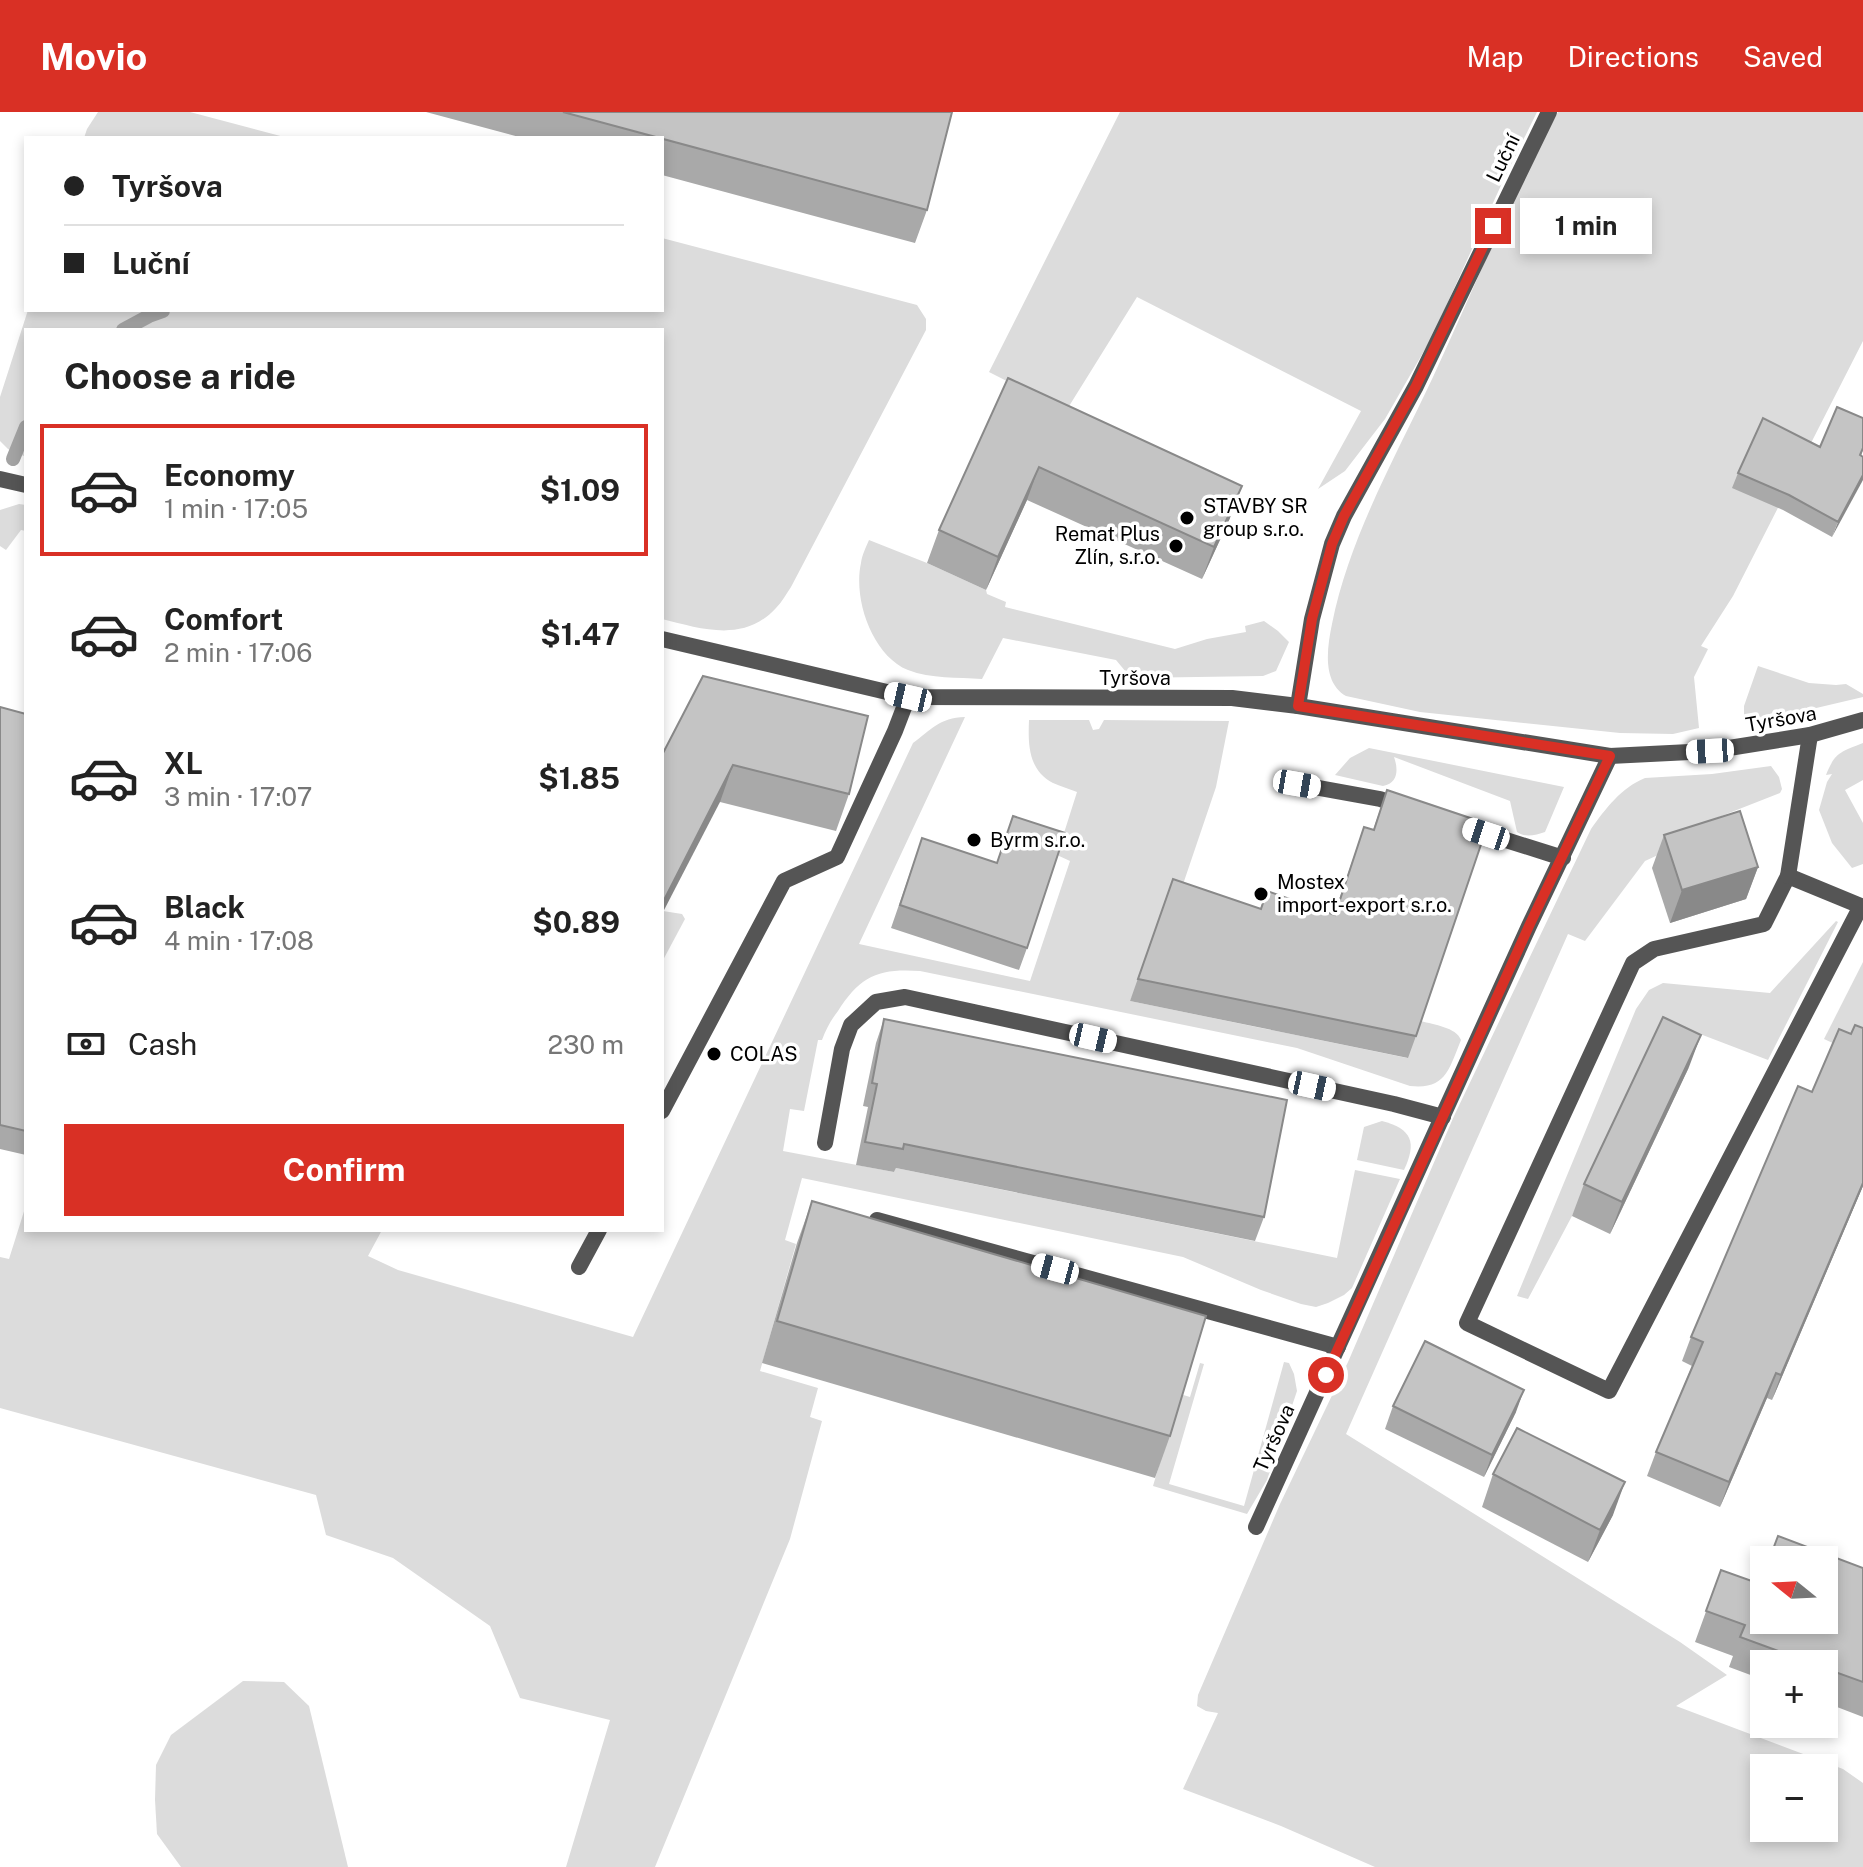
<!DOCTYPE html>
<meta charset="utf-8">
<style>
body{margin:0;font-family:"Public Sans",sans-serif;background:#f2f2f2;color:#222;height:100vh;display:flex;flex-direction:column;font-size:30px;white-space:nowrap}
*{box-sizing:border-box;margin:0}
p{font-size:26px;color:#767676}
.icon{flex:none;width:44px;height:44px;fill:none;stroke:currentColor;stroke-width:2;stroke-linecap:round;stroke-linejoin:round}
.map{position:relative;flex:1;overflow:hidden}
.sheet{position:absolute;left:24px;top:216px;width:640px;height:904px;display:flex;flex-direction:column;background:#fff;border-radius:0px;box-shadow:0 4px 12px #0003}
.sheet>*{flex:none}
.top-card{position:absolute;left:24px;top:24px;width:640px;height:176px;border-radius:0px;box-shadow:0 4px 12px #0003;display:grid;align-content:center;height:176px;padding:0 40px;background:#fff}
.needle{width:52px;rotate:288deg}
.tools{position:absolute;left:1750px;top:1434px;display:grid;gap:16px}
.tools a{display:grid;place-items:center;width:88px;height:88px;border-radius:0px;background:#fff;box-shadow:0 4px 12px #0003;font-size:40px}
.end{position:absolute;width:36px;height:36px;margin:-18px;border:10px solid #d93025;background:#fff;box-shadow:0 0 0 4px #fff}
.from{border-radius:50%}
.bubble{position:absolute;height:56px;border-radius:0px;background:#fff;box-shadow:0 4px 12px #0003;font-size:26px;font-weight:700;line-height:56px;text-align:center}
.car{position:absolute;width:24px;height:48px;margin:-24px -12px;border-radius:10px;box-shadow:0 0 6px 2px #0007;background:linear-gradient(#fff 24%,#345 0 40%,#fff 0 76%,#345 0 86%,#fff 0)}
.top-card b{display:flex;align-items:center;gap:28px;height:76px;font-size:30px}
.top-card b+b{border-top:2px solid #e0e0e0}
.top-card i{width:20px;height:20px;background:#222}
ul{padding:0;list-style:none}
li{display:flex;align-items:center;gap:24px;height:132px;margin:0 16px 12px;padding:0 24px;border:4px solid transparent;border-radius:0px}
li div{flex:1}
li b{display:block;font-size:30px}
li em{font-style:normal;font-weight:700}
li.active{border-color:#d93025}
li>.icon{width:72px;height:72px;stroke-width:1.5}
h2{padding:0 40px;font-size:36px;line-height:96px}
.pay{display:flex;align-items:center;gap:20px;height:88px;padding:0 40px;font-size:30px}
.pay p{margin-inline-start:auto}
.primary-button{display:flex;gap:16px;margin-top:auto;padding:16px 40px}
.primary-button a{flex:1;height:92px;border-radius:0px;background:#d93025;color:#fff;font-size:32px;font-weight:700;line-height:92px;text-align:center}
header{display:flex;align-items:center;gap:48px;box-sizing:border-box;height:112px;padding:0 40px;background:#d93025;color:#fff}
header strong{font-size:38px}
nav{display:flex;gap:44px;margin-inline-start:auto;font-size:28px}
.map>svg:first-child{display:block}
.green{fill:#dcdcdc;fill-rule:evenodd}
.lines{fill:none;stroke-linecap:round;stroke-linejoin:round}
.stream{stroke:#a3a3a3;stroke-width:14}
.lane{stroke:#555;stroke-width:16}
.street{stroke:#555;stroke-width:16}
.wall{fill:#a9a9a9}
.shaded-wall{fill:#898989}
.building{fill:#c4c4c4;stroke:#898989;stroke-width:2}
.route{stroke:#d93025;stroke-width:10}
.poi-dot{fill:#000;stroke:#fff;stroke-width:3}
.labels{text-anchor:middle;stroke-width:7;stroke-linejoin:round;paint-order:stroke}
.street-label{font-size:20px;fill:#000;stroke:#fff}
.poi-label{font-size:20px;fill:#000;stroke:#fff;text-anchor:start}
</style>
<header>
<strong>Movio</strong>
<nav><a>Map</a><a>Directions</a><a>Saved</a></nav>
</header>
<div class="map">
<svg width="1863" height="1755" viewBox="0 0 1863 1755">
<rect width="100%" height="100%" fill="#fff"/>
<g class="green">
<polygon points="98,0 190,0 288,26 84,26 87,17"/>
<polygon points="1120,0 1537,0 1503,69 1432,225 1385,307 1345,359 1318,377 1361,299 1137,185 1066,299 989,260"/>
<path d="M 1558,0 L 1863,0 L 1863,229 L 1733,484 L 1701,534 L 1708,537 L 1694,565 L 1699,616 L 1673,622 L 1620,621 L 1420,600 L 1346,584 C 1322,570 1327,536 1332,512 C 1349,426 1396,344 1433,265 C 1464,198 1492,131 1524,65 C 1534,43 1547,21 1558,0 Z"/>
<path d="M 662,126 L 917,193 L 926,207 L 926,218 L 791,475 C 786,482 782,490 776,496 C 744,531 702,517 662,507 L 662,218 L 26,218 L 26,345 L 8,337 L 0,329 L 0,285 L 28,198 L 662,198 Z"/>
<polygon points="19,392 26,393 26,419 21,418 6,438 0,434 0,398"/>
<path d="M 869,428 L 927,451 L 986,478 L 987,482 L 1006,490 L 1005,495 L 1175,537 L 1207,527 L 1246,520 L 1245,514 L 1264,509 L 1278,519 L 1289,530 L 1276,559 L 1263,564 L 1131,566 L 1116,548 L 1003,526 L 982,567 C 958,565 931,567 908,558 C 872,543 853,487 861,451 C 862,443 866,435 869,428 Z"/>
<polygon points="1758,554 1809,571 1836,573 1846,572 1863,582 1863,585 1752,611 1744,605 1744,594"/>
<path d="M 965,605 L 859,832 L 1030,869 L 1070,749 L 1057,743 L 1077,680 C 1069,677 1060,674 1053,671 C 1028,658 1028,632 1029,608 L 1089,608 L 1093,618 L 1099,617 L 1104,608 L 1229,609 L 1216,675 L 1176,793 L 1130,889 L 1407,946 L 1421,909 C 1434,913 1456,915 1461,928 C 1449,957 1446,978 1410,974 L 1297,936 L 920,859 C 879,856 860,864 838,899 C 831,908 826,917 822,928 L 818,928 L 804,999 L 790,997 L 783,1039 L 894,1060 L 896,1056 L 1337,1146 L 1355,1058 L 1400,1067 L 1352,1176 L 1344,1183 L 1328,1191 L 1316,1195 L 1301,1192 L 1261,1178 L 1183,1145 L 802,1066 L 785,1128 L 796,1132 L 760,1259 L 818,1276 L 810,1305 L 822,1309 L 790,1427 L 655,1755 L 566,1755 L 610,1608 L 520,1586 L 490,1514 L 393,1446 L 326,1423 L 316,1383 L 0,1296 L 0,1145 L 9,1147 L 26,1093 L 26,1118 L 382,1118 L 368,1144 L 398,1158 L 633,1225 L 913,631 C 932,617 939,606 965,605 Z"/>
<path d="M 1863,631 L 1863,668 L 1845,678 L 1863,711 L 1863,752 L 1852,756 L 1832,731 L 1819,698 L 1827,670 L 1832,662 L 1826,663 C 1835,640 1841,640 1863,631 Z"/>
<path d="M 1369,636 L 1564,675 L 1545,720 C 1536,723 1525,726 1517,720 L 1510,689 L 1394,645 C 1398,656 1399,671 1383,674 L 1335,663 L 1350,646 Z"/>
<path d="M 1771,654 L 1779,665 L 1782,677 L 1780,681 L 1701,712 L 1684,731 L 1645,749 L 1585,829 L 1568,822 L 1346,1322 L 1680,1530 L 1727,1563 L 1676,1594 L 1843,1657 L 1863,1671 L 1863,1755 L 1375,1755 L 1281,1714 L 1183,1677 L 1218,1601 L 1206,1599 L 1197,1594 L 1198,1583 L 1280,1392 L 1348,1250 L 1454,1004 L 1591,717 C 1606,696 1621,676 1645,666 L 1712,662 ZM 1764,1656 L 1824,1656 L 1824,1716 L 1764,1716 Z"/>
<polygon points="663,799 682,802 685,807 662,850"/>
<polygon points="1836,809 1838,810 1768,948 1666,909 1572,1104 1528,1187 1517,1184 1636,897 1649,878 1663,871 1770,881"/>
<polygon points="1863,850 1863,945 1824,927"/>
<path d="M 1382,1009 C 1412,1017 1417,1030 1404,1058 L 1357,1048 L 1364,1015 Z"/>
<polygon points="1284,1250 1289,1251 1294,1262 1297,1279 1267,1368 1247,1402 1153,1374 1180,1282 1190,1285 1200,1251 1204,1252 1169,1372 1244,1394"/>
<polygon points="243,1569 284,1570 309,1594 348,1755 181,1755 157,1722 155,1688 156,1653 171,1623"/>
</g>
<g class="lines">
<g class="stream">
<polyline points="123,218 149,204 163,199"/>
<polyline points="13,347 26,315"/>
</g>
<g class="lane">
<polyline points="1297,672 1380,687 1401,694"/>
<polyline points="1465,715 1563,746"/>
<polygon points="1788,764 1861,794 1609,1279 1467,1211 1633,851 1654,837 1764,812"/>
<polyline points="1788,764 1810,623"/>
<polyline points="662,999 784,769 837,745 895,619 908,585"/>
<polyline points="825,1031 842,937 851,913 876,890 905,885 1394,992 1443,1005"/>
<polyline points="877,1108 1338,1235"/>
<polyline points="579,1155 599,1118"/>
</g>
<g class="street">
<polyline points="0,367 26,373"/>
<polyline points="662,527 908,585 1232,586 1298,594 1610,644 1710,639 1810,623 1863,608"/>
<polyline points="1298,594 1312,507 1332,432 1344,404 1416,274 1549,0"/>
<polyline points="1256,1415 1529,814 1610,644"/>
</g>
</g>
<g class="wall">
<polygon points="426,0 952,0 927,98 915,131 662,63 662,26 523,26"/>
<polygon points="1008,266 1230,406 1202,467 1027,388 986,478 927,451 939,418"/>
<polygon points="1863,306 1863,338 1861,344 1863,345 1832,425 1783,398 1732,376 1738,361 1820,335"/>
<polygon points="703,564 849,682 836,719 720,690"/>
<polygon points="0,595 26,602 26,1043 0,1037"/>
<polygon points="1387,678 1416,924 1408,946 1130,889 1173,767 1260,797 1267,779 1334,802 1364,715 1373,718"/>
<polygon points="1013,704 1027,836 1019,858 891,816 922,726 997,751"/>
<polygon points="1664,723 1758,755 1746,787 1670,811 1652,756"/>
<polygon points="884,907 1264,1105 1255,1129 896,1056 894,1060 856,1053 868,995 863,994 876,931"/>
<polygon points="1689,955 1610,1122 1572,1104 1584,1072"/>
<polygon points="1863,1074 1772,1288 1767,1286 1720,1395 1647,1364 1656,1340 1692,1254 1682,1249 1691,1225"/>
<polygon points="812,1089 1170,1324 1155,1366 762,1251 797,1131"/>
<polygon points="1393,1294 1516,1300 1484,1365 1385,1317"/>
<polygon points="1493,1362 1613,1403 1588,1450 1482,1395"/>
<polygon points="1863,1456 1863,1605 1824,1590 1824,1552 1764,1552 1764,1568 1729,1555 1733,1544 1695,1530 1721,1458 1760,1472"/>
</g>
<g class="shaded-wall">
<polygon points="1039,355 1027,388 986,478 998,445"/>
<polygon points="1863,363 1863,368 1832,425 1838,410"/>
<polygon points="1242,374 1230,406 1202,467 1214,435"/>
<polygon points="733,653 720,690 662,802 662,792"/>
<polygon points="1758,755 1746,787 1670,811 1682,778"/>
<polygon points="1701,923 1689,955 1610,1122 1622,1090"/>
<polygon points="1863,1071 1863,1074 1772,1288 1781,1263"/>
<polygon points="1776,1261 1767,1286 1720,1395 1729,1370"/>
<polygon points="1524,1278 1516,1300 1484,1365 1492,1343"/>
<polygon points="1625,1370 1613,1403 1588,1450 1600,1418"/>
</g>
<g class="building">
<polygon points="563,0 952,0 927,98"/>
<polygon points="1008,266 1242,374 1214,435 1039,355 998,445 939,418"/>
<polygon points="1837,295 1863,306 1863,336 1860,343 1863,345 1863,363 1838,410 1789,383 1738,361 1763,306 1820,335"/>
<polygon points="703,564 868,604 849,682 733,653 662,792 662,643"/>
<polygon points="0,595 26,602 26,1019 0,1013"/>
<polygon points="1387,678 1488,712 1416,924 1138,867 1173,767 1261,797 1267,779 1335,803 1364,715 1374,718"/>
<polygon points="1740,699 1758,755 1682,778 1664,723"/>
<polygon points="1013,704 1065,721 1027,836 900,793 922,726 997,751"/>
<polygon points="1663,905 1701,923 1622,1090 1584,1072"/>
<polygon points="884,907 1287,988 1264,1105 904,1032 903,1037 865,1030 877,972 872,971"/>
<polygon points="1855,913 1863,916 1863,1071 1781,1263 1776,1261 1729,1370 1656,1340 1703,1230 1691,1225 1798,974 1812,980 1839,917 1851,922"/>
<polygon points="812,1089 1206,1204 1170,1324 777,1209"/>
<polygon points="1425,1229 1524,1278 1492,1343 1393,1294"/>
<polygon points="1517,1316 1625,1370 1600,1418 1493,1362"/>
<polygon points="1778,1424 1863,1456 1863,1570 1824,1556 1824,1552 1814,1552 1740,1525 1745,1513 1706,1499 1721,1458 1760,1472 1764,1461 1764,1508 1824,1508 1824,1448 1769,1448"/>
</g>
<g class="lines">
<polyline class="route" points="1326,1263 1529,814 1610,644 1298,594 1312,507 1332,432 1344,404 1416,274 1493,114"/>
</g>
<g class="poi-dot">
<circle cx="1187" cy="406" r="8"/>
<circle cx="1176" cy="434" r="8"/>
<circle cx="974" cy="728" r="8"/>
<circle cx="1261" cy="782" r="8"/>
<circle cx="714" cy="942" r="8"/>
</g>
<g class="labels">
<g class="street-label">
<text transform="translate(1503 46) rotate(-64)" y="7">Luční</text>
<text x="1135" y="573">Tyršova</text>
<text transform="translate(1781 607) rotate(-10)" y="7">Tyršova</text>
<text transform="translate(1274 1326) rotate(-66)" y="7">Tyršova</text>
</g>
<g class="poi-label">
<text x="1203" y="401">STAVBY SR<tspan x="1203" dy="23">group s.r.o.</tspan></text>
<text x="1160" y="429" text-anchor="end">Remat Plus<tspan x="1160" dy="23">Zlín, s.r.o.</tspan></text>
<text x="990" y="735">Byrm s.r.o.</text>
<text x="1277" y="777">Mostex<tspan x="1277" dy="23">import-export s.r.o.</tspan></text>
<text x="730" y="949">COLAS</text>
</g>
</g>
</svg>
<div class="tools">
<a><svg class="needle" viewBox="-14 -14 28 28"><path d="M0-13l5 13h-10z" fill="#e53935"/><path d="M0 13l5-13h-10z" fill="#767676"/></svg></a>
<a>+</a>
<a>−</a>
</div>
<i class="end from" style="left:1326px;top:1263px"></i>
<i class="end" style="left:1493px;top:114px"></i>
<div class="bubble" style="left:1520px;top:86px;width:132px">1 min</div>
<i class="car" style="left:908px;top:585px;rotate:283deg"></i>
<i class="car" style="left:1710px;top:639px;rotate:267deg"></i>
<i class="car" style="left:1297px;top:672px;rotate:100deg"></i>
<i class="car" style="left:1486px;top:722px;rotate:288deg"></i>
<i class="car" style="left:1093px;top:926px;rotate:103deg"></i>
<i class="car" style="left:1312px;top:974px;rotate:102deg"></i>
<i class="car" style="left:1055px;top:1157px;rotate:285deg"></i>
<div class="top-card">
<b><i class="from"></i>Tyršova</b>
<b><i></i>Luční</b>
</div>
<section class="sheet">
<h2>Choose a ride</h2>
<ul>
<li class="active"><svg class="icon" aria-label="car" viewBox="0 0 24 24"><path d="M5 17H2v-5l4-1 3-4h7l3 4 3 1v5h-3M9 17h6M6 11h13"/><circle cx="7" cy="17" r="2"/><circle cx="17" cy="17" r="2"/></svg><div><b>Economy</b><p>1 min · 17:05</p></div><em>$1.09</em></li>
<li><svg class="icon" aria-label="car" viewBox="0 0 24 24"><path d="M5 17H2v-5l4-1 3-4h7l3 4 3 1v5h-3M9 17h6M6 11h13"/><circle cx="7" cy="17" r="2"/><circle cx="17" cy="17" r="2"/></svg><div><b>Comfort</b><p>2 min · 17:06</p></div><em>$1.47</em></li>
<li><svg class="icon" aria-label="car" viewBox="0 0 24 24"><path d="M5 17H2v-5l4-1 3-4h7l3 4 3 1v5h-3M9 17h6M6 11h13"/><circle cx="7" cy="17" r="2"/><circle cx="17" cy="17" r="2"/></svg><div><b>XL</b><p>3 min · 17:07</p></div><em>$1.85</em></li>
<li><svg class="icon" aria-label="car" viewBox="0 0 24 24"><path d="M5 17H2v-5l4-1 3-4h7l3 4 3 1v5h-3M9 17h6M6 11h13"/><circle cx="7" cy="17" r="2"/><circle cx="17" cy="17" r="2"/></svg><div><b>Black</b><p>4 min · 17:08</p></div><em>$0.89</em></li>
</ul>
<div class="pay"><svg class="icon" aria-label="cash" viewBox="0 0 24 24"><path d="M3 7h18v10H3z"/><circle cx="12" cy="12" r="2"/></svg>Cash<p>230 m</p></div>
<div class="primary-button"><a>Confirm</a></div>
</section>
</div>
